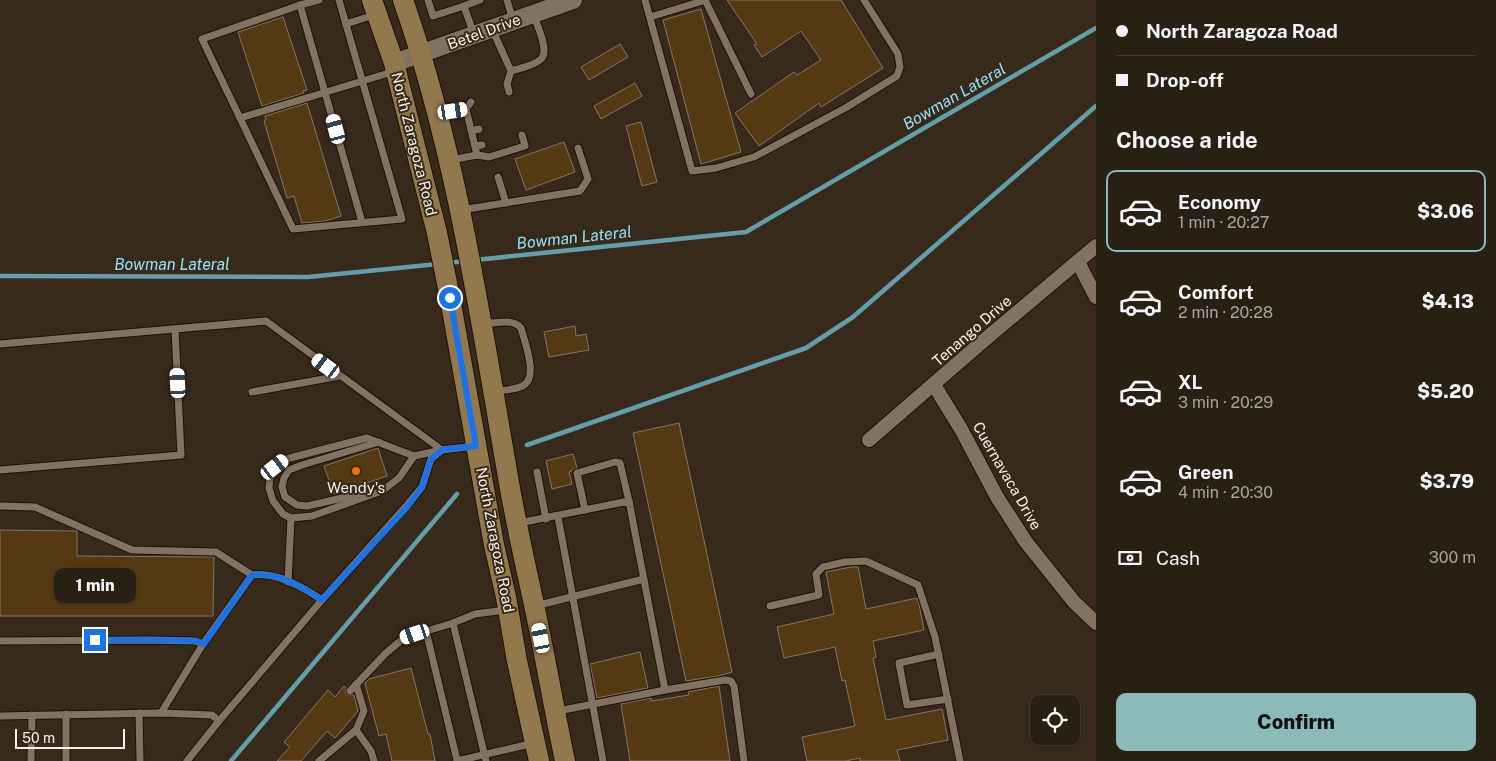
<!DOCTYPE html>
<meta charset="utf-8">
<style>
body{margin:0;font-family:"Public Sans",sans-serif;background:#352d22;color:#f1f3f6;height:100vh;display:flex;flex-direction:column;font-size:19px;white-space:nowrap}
*{box-sizing:border-box;margin:0}
p{font-size:16px;color:#a5a3a0}
.icon{flex:none;width:28px;height:28px;fill:none;stroke:currentColor;stroke-width:2;stroke-linecap:round;stroke-linejoin:round}
.map{position:relative;flex:1;overflow:hidden}
.drawer{display:flex;flex-direction:column;background:#292014;width:400px}
.drawer>*{flex:none}
.top-card{display:grid;align-content:center;height:110px;padding:0 20px;background:#292014}
.controls{position:absolute;left:1030px;top:695px;display:grid;gap:10px}
.controls a{display:grid;place-items:center;width:50px;height:50px;border-radius:10px;background:#292014;box-shadow:0 1px 4px #0004,0 0 0 1px #453e34;font-size:25px}
.scale{position:absolute;left:15px;bottom:12px;width:110px;box-sizing:border-box;padding-left:5px;border:2px solid #f9f1e7;border-top:0;font-size:14px;line-height:18px;white-space:nowrap;color:#f9f1e7;-webkit-text-stroke:4px #372a1a;paint-order:stroke}
.end{position:absolute;width:22px;height:22px;margin:-11px;border:6px solid #1a73e8;background:#fff;box-shadow:0 0 0 2px #fff}
.from{border-radius:50%}
.bubble{position:absolute;height:35px;border-radius:10px;background:#292014;box-shadow:0 1px 4px #0004,0 0 0 1px #453e34;font-size:16px;font-weight:800;line-height:35px;text-align:center}
.car{position:absolute;width:15px;height:30px;margin:-15px -8px;border-radius:6px;box-shadow:0 0 4px 1px #0007;background:linear-gradient(#fff 24%,#345 0 40%,#fff 0 76%,#345 0 86%,#fff 0)}
.top-card b{display:flex;align-items:center;gap:18px;height:48px;font-size:19px}
.top-card b+b{border-top:1px solid #453e34}
.top-card i{width:12px;height:12px;background:#f1f3f6}
ul{padding:0;list-style:none}
li{display:flex;align-items:center;gap:15px;height:82px;margin:0 10px 8px;padding:0 10px;border:2px solid transparent;border-radius:10px}
li div{flex:1}
li b{display:block;font-size:19px}
li em{font-style:normal;font-weight:800}
li.active{border-color:#8bbbb9}
li>.icon{width:45px;height:45px;stroke-width:1.5}
h2{padding:0 20px;font-size:22px;line-height:60px}
.pay{display:flex;align-items:center;gap:12px;height:55px;padding:0 20px;font-size:19px}
.pay p{margin-inline-start:auto}
.cta{display:flex;gap:10px;margin-top:auto;padding:10px 20px}
.cta a{flex:1;height:58px;border-radius:10px;background:#8bbbb9;color:#111;font-size:20px;font-weight:800;line-height:58px;text-align:center}
main{display:flex;flex:1;min-height:0}
.map>svg:first-child{display:block}
.lines{fill:none;stroke-linecap:round;stroke-linejoin:round}
.stream{stroke:#629fac;stroke-width:4.5}
.building{fill:#553912;stroke:#857664}
.service-casing{stroke:#1e1204;stroke-width:9}
.minor-casing{stroke:#1e1204;stroke-width:16}
.tertiary-casing{stroke:#1e1204;stroke-width:20}
.secondary-casing{stroke:#1e1204;stroke-width:22}
.service{stroke:#827261;stroke-width:7}
.minor{stroke:#827261;stroke-width:14}
.tertiary{stroke:#827261;stroke-width:18}
.secondary{stroke:#92784d;stroke-width:20}
.route{stroke:#1a73e8;stroke-width:6}
.food-dot{fill:#e8710a;stroke:#372a1a;stroke-width:2}
.labels{text-anchor:middle;stroke-width:4;stroke-linejoin:round;paint-order:stroke}
.street-label{font-size:15px;fill:#f9f1e7;stroke:#372a1a}
.poi-label{font-size:15px;fill:#f9f1e7;stroke:#372a1a}
.water-label{font-size:16px;font-style:italic;fill:#92e2f9;stroke:#372a1a}
</style>
<main>
<div class="map">
<svg width="1096" height="761" viewBox="0 0 1096 761">
<rect width="100%" height="100%" fill="#372a1a"/>
<g class="lines">
<g class="stream">
<polyline points="475,260 746,232 1096,28"/>
<polyline points="448,263 465,261"/>
<polyline points="0,276 308,277 438,264"/>
<polyline points="527,445 806,348 853,317 1096,106"/>
<polyline points="231,761 457,494"/>
</g>
</g>
<g class="building">
<polygon points="727,0 841,0 883,68 821,107 819,103 759,146 735,113 794,72 797,75 821,60 801,31 762,57 754,45 757,44"/>
<polygon points="701,9 741,152 701,164 663,20"/>
<polygon points="283,17 307,90 303,91 304,93 262,106 238,32"/>
<polygon points="620,44 628,57 589,80 581,67"/>
<polygon points="635,83 642,96 601,119 594,106"/>
<polygon points="307,103 341,216 325,221 302,223 294,196 287,198 264,121 266,120 265,116"/>
<polygon points="641,122 657,182 642,186 626,126"/>
<polygon points="564,142 575,172 526,190 515,159"/>
<polygon points="575,326 576,336 586,334 589,350 549,357 544,332"/>
<polygon points="679,423 732,672 718,676 686,681 633,433"/>
<polygon points="378,448 387,476 334,494 324,466"/>
<polygon points="573,454 577,468 569,472 572,484 552,489 546,461"/>
<polygon points="0,530 75,531 77,531 77,556 214,557 213,616 0,616"/>
<polygon points="851,567 858,567 866,609 917,598 919,604 924,630 873,641 876,657 873,658 886,720 942,709 948,740 897,750 900,761 860,761 860,758 846,761 807,761 802,737 855,726 845,680 842,681 835,647 784,658 777,627 834,614 826,572"/>
<polygon points="640,652 648,688 597,698 590,664"/>
<polygon points="411,668 428,734 430,734 435,761 392,761 386,734 379,736 365,683 369,679"/>
<polygon points="344,686 346,688 345,692 347,695 354,695 358,711 335,738 327,731 301,761 277,761 290,747 284,742 328,690 335,697"/>
<polygon points="719,686 730,761 630,761 621,704 651,698 651,701 689,695 688,692"/>
</g>
<g class="lines">
<g class="service-casing">
<g id="service">
<polyline points="319,0 300,5 362,222"/>
<path d="M 339,0 L 402,219 L 293,229 L 240,118 C 292,102 344,87 395,71"/>
<polyline points="428,0 433,16 464,6"/>
<polyline points="507,0 513,20"/>
<polyline points="645,0 692,171 716,168 754,157 847,107 897,76 900,67 898,54 864,0"/>
<polyline points="705,0 751,94"/>
<polyline points="650,17 706,0"/>
<polyline points="346,24 377,14"/>
<path d="M 492,29 L 511,71 C 520,68 534,66 541,59 C 550,51 537,25 533,14"/>
<polyline points="474,35 464,6 480,0"/>
<polyline points="509,92 507,84 511,71"/>
<polyline points="466,109 471,102"/>
<polyline points="440,113 466,109 477,155 451,160"/>
<polyline points="240,118 202,39 300,5"/>
<polyline points="471,131 479,129"/>
<polyline points="475,146 482,145"/>
<polyline points="477,155 489,157 525,146 522,135"/>
<polyline points="498,177 506,203"/>
<polyline points="461,210 580,191 588,179 578,148"/>
<path d="M 484,324 C 496,323 512,318 521,328 C 525,343 538,376 524,385 C 516,390 505,390 496,391"/>
<polyline points="0,344 266,321 442,450"/>
<polyline points="252,392 340,376"/>
<polyline points="414,456 399,478 382,491 312,516 291,518 283,514 273,501 269,488 270,476 275,467 286,459 367,438 414,456 442,450"/>
<polyline points="0,470 181,455 175,329"/>
<polyline points="537,472 546,519"/>
<polyline points="369,492 307,506 297,505 285,497 282,487 284,478 289,470 302,465 379,442"/>
<polyline points="0,506 35,507 132,550 216,552 252,575"/>
<polyline points="585,510 577,473 615,462 620,463 629,501"/>
<polyline points="558,517 603,761"/>
<polyline points="519,523 629,501 665,690 725,680 731,681 734,686 744,761"/>
<polyline points="288,582 291,518"/>
<polyline points="322,600 407,505 422,487 431,459 442,450 475,446"/>
<polyline points="535,606 644,579"/>
<polyline points="770,606 819,595 816,574 823,567 845,562 866,561 918,585 935,637 960,761"/>
<polyline points="426,631 457,760"/>
<polyline points="0,641 149,640 195,641 203,644 161,713"/>
<path d="M 203,644 L 252,575 C 276,571 303,587 322,600 L 219,721"/>
<polyline points="939,654 899,663 907,705 948,699"/>
<polyline points="350,691 386,653 404,638 453,623"/>
<polyline points="558,711 665,690"/>
<polyline points="139,713 140,761"/>
<polyline points="0,716 161,713 212,715 219,721 187,761"/>
<polyline points="356,730 371,751 374,761"/>
<polyline points="31,761 32,715"/>
<polyline points="66,761 66,714"/>
<polyline points="319,761 356,730 364,711 356,684"/>
<polyline points="457,761 534,743"/>
<polyline points="486,761 453,623 475,614 506,610"/>
</g>
</g>
<g class="minor-casing">
<g id="minor">
<polyline points="1078,262 1096,297"/>
<polyline points="934,385 961,429 997,497 1026,542 1074,602 1096,623"/>
<polyline points="869,440 982,342 1096,246"/>
</g>
</g>
<g class="tertiary-casing">
<polyline id="tertiary" points="394,63 573,0"/>
</g>
<g class="secondary-casing">
<g id="secondary">
<polyline points="372,0 394,63 437,233 450,298 494,545 506,597 517,661 539,761"/>
<path d="M 403,0 C 457,154 480,317 508,477 C 516,525 527,571 537,619 C 547,666 555,714 565,761"/>
</g>
</g>
<use href="#service" class="service"/>
<use href="#minor" class="minor"/>
<use href="#tertiary" class="tertiary"/>
<use href="#secondary" class="secondary"/>
</g>
<g class="lines">
<path class="route" d="M 95,640 L 155,640 L 196,641 L 204,644 L 252,575 C 276,571 303,587 322,600 L 408,506 L 422,487 L 431,459 L 442,450 L 476,446 L 450,298"/>
</g>
<circle class="food-dot" cx="356" cy="471" r="5"/>
<g class="labels">
<g class="street-label">
<text transform="translate(484 32) rotate(-20)" y="5">Betel Drive</text>
<text transform="translate(414 144) rotate(76)" y="5">North Zaragoza Road</text>
<text transform="translate(972 331) rotate(-41)" y="5">Tenango Drive</text>
<text transform="translate(1007 476) rotate(60)" y="5">Cuernavaca Drive</text>
<text transform="translate(495 540) rotate(79)" y="5">North Zaragoza Road</text>
</g>
<g class="poi-label">
<text x="356" y="493">Wendy's</text>
</g>
<g class="water-label">
<text transform="translate(954 96) rotate(-30)" y="6">Bowman Lateral</text>
<text transform="translate(574 237) rotate(-6)" y="6">Bowman Lateral</text>
<text x="172" y="270">Bowman Lateral</text>
</g>
</g>
</svg>
<div class="controls">
<a><svg class="icon" aria-label="locate" viewBox="0 0 24 24"><circle cx="12" cy="12" r="6"/><path d="M12 2v4M12 18v4M2 12h4M18 12h4"/></svg></a>
</div>
<div class="scale">50 m</div>
<i class="end from" style="left:450px;top:298px"></i>
<i class="end" style="left:95px;top:640px"></i>
<div class="bubble" style="left:54px;top:568px;width:82px">1 min</div>
<i class="car" style="left:453px;top:111px;rotate:81deg"></i>
<i class="car" style="left:336px;top:129px;rotate:345deg"></i>
<i class="car" style="left:326px;top:366px;rotate:306deg"></i>
<i class="car" style="left:178px;top:383px;rotate:357deg"></i>
<i class="car" style="left:275px;top:467px;rotate:52deg"></i>
<i class="car" style="left:415px;top:634px;rotate:251deg"></i>
<i class="car" style="left:541px;top:638px;rotate:349deg"></i>
</div>
<section class="drawer">
<div class="top-card">
<b><i class="from"></i>North Zaragoza Road</b>
<b><i></i>Drop-off</b>
</div>
<h2>Choose a ride</h2>
<ul>
<li class="active"><svg class="icon" aria-label="car" viewBox="0 0 24 24"><path d="M5 17H2v-5l4-1 3-4h7l3 4 3 1v5h-3M9 17h6M6 11h13"/><circle cx="7" cy="17" r="2"/><circle cx="17" cy="17" r="2"/></svg><div><b>Economy</b><p>1 min · 20:27</p></div><em>$3.06</em></li>
<li><svg class="icon" aria-label="car" viewBox="0 0 24 24"><path d="M5 17H2v-5l4-1 3-4h7l3 4 3 1v5h-3M9 17h6M6 11h13"/><circle cx="7" cy="17" r="2"/><circle cx="17" cy="17" r="2"/></svg><div><b>Comfort</b><p>2 min · 20:28</p></div><em>$4.13</em></li>
<li><svg class="icon" aria-label="car" viewBox="0 0 24 24"><path d="M5 17H2v-5l4-1 3-4h7l3 4 3 1v5h-3M9 17h6M6 11h13"/><circle cx="7" cy="17" r="2"/><circle cx="17" cy="17" r="2"/></svg><div><b>XL</b><p>3 min · 20:29</p></div><em>$5.20</em></li>
<li><svg class="icon" aria-label="car" viewBox="0 0 24 24"><path d="M5 17H2v-5l4-1 3-4h7l3 4 3 1v5h-3M9 17h6M6 11h13"/><circle cx="7" cy="17" r="2"/><circle cx="17" cy="17" r="2"/></svg><div><b>Green</b><p>4 min · 20:30</p></div><em>$3.79</em></li>
</ul>
<div class="pay"><svg class="icon" aria-label="cash" viewBox="0 0 24 24"><path d="M3 7h18v10H3z"/><circle cx="12" cy="12" r="2"/></svg>Cash<p>300 m</p></div>
<div class="cta"><a>Confirm</a></div>
</section>
</main>
